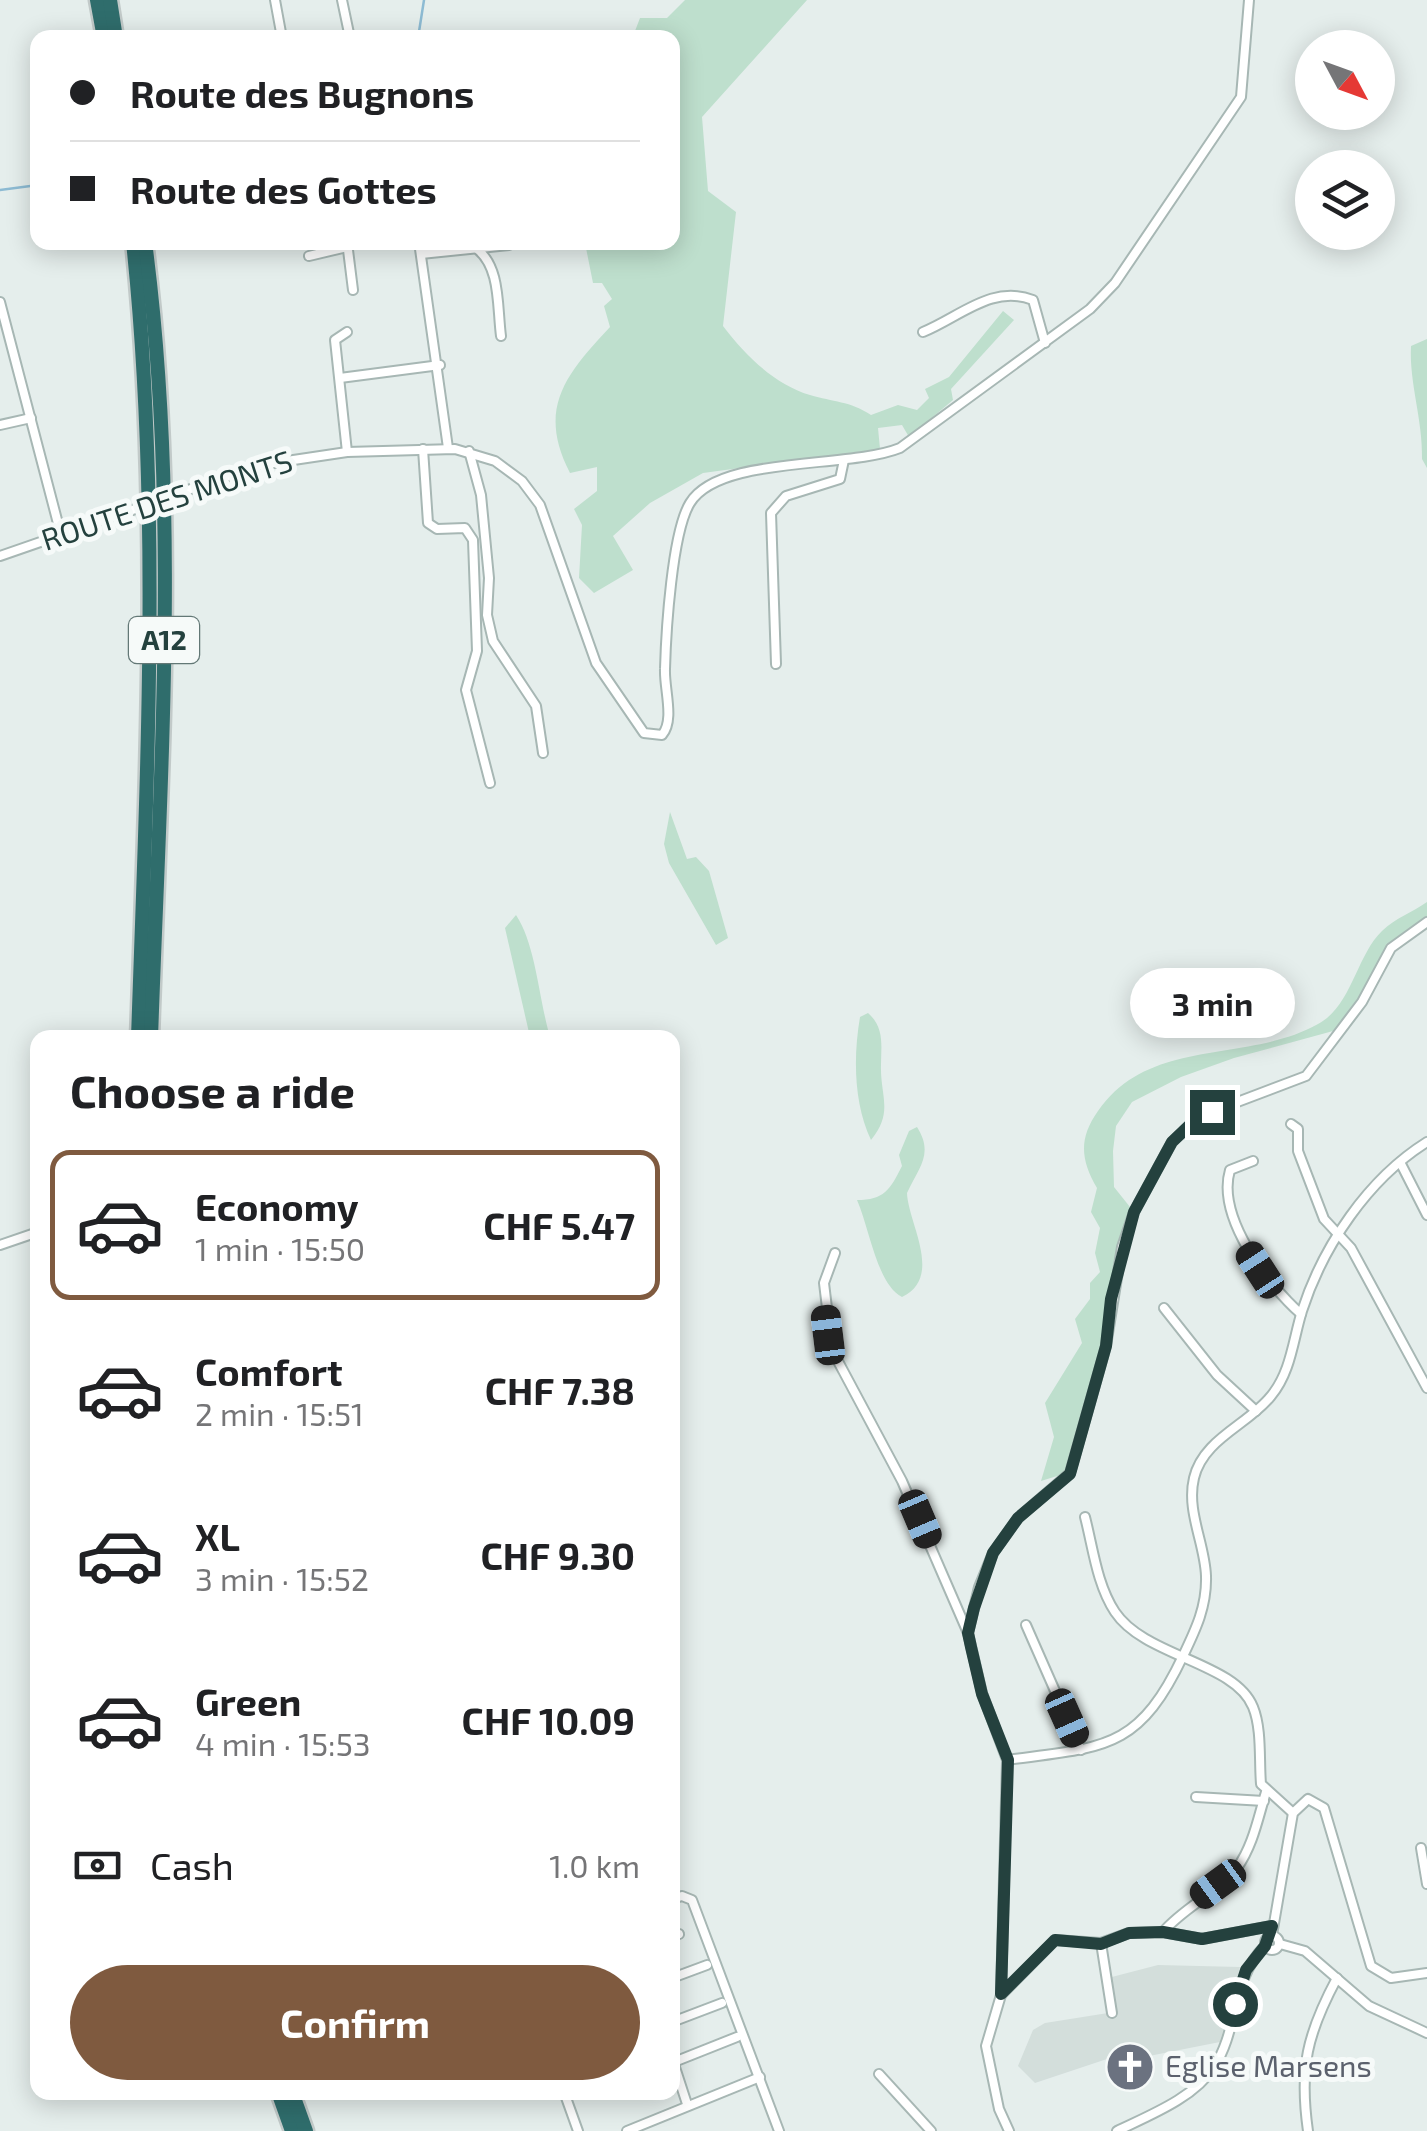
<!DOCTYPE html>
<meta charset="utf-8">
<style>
body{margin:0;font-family:"Exo 2",sans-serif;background:#f6f6f6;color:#202124;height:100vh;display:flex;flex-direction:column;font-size:38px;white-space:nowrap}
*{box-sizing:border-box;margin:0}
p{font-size:32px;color:#757577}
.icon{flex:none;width:55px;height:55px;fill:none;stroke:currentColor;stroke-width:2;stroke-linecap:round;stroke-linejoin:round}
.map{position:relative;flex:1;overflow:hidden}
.side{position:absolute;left:30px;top:1030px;width:650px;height:1070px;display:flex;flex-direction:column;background:#fff;border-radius:20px;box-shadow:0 5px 25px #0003}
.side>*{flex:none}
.top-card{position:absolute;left:30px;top:30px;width:650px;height:220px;border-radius:20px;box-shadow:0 5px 25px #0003;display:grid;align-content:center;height:220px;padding:0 40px;background:#fff}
.needle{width:65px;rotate:131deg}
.buttons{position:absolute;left:1295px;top:30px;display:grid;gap:20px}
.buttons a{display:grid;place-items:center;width:100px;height:100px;border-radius:50%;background:#fff;box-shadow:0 5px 25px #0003;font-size:50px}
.end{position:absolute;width:45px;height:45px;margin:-22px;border:12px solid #24413e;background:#fff;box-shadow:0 0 0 5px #fff}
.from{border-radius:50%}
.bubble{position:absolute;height:70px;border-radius:35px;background:#fff;box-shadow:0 5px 25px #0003;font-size:32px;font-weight:700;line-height:70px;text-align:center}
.car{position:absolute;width:30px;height:60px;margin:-30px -15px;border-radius:12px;box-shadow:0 0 8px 2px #0007;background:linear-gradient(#222 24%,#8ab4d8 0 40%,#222 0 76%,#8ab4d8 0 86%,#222 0)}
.top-card b{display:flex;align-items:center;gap:35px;height:95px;font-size:38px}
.top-card b+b{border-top:2px solid #e0e0e0}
.top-card i{width:25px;height:25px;background:#202124}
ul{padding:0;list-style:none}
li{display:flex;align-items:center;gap:30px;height:150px;margin:0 20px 15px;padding:0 20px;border:5px solid transparent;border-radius:20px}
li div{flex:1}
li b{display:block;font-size:38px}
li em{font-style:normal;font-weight:700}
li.selected{border-color:#7f5a3f}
li>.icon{width:90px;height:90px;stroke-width:1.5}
h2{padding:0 40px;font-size:45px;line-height:120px}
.pay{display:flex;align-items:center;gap:25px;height:110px;padding:0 40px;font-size:38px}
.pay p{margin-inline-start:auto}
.button{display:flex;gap:20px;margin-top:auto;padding:20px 40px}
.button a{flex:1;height:115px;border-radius:60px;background:#7f5a3f;color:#fff;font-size:40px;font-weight:700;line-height:115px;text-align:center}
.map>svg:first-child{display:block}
.built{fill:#d3dedb}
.green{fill:#bedfcd}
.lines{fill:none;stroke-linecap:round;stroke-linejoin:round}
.stream{stroke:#8dbbd3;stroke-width:2.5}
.street-casing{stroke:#a7b7b4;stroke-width:12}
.highway-casing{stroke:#c2cac9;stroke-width:19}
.street{stroke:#fff;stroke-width:8}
.highway{stroke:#2f6d6c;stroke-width:14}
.street-bridge-casing{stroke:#a7b7b4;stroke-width:12;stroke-linecap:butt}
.street-bridge{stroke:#fff;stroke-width:8}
.route{stroke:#24413e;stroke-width:12}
.labels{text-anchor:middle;stroke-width:10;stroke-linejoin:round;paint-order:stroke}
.shield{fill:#f6faf9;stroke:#637876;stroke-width:2.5}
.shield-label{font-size:28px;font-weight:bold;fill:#24413e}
.street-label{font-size:30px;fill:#24413e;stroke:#f6faf9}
.worship-label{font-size:30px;fill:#5b616d;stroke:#f6faf9;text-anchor:start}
</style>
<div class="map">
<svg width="1427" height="2131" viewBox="0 0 1427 2131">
<rect width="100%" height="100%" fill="#e5eeec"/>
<polygon class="built" points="1158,1965 1240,1967 1220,2042 1149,2056 1128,2052 1035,2083 1018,2066 1033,2030 1045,2023 1108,2013 1108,1978"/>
<g class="green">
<path d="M 685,0 L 807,0 L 702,117 L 708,191 L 736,212 L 723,326 C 745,355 774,384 810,395 C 833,402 850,401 871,415 L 898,405 L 917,410 L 929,398 L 925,389 L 949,377 L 1003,311 L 1014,320 L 951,389 L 953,400 L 909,437 L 902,425 L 878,428 L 880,449 L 703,473 L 650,503 L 613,536 L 633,570 L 594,593 L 579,578 L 582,525 L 574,509 L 597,491 L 597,467 L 570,473 C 537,409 565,375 610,327 L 604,306 L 612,299 L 602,283 L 593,283 L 585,243 L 672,242 L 672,38 L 478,38 L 495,34 L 623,36 L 635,31 L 640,18 L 667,18 Z"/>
<path d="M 1427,339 L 1427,468 L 1422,459 C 1423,420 1409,383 1411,346 Z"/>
<polygon points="670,812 687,859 696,857 709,871 728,938 716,945 669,863 664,844"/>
<path d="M 1427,902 L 1427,922 L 1391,948 L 1344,1028 L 1234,1058 L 1181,1077 L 1132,1102 L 1116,1126 L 1113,1151 L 1114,1187 L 1134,1212 L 1122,1247 L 1106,1343 L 1070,1472 L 1041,1481 L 1054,1437 L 1045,1403 L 1082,1343 L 1075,1319 L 1090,1299 L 1090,1283 L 1100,1272 L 1095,1253 L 1100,1228 L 1091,1212 L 1097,1188 C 1080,1159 1079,1138 1098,1111 C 1150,1036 1247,1064 1318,1024 C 1352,1006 1356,956 1382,931 C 1395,918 1413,912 1427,902 Z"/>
<path d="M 516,915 C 536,945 539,1000 550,1037 L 530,1037 L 505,928 Z"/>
<path d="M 868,1013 C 885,1028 881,1046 881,1065 C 880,1096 894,1112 871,1140 C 854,1104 853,1058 860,1017 Z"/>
<path d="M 917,1127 C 934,1154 919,1167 907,1193 C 908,1223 944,1277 902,1297 C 877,1284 870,1230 857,1200 C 884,1200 890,1190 902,1166 L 899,1155 L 909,1131 Z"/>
</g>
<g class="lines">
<g class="stream">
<polyline points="418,38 424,0"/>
<polyline points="0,190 38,185"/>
</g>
<g class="street-casing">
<g id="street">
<polyline points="275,0 282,38"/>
<polyline points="342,0 350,38"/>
<polyline points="347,242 353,290"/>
<polyline points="419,242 448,448"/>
<path d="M 476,248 C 501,267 497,306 501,336"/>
<polyline points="421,254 509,245"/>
<polyline points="309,256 347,247"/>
<polyline points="0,302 61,535"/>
<polyline points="347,332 335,340 347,452"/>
<path d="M 923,332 C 960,317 992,284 1033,300 L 1045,343"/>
<polyline points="340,378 440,365"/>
<polyline points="0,425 31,418"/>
<polyline points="423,449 428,523 437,529 465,528 473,540 477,651 466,690 490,783"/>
<polyline points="469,451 481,495 489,578 487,615 493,641 536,706 543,753"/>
<path d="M 185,491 L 260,465 L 347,452 L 455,449 L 495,461 L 522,481 L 540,505 L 596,663 L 644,733 L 662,735 C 675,720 664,689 665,669 C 666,632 672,532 690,503 C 719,455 848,469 900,448 L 1090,309 L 1115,283 L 1241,97 L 1249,0"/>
<polyline points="0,556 124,513"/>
<polyline points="776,664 771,513 786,496 840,479 844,460"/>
<polyline points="1291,1124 1298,1129 1298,1151 1324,1219 1351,1248 1427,1388"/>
<path d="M 1253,1161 L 1230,1170 C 1216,1217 1268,1285 1301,1314"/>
<polyline points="1400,1162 1427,1215"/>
<polyline points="0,1245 38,1232"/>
<polyline points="835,1253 824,1283 832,1350 902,1481 968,1633"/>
<polyline points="1164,1308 1217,1375 1256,1411"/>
<path d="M 1085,1517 C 1093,1548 1097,1585 1115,1612 C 1145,1657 1235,1662 1253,1707 C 1262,1729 1259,1760 1261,1784 L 1293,1813"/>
<polyline points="1026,1625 1081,1750"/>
<path d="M 1007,1760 C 1104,1747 1138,1751 1183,1656 C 1196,1629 1207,1606 1206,1576 C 1205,1544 1186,1511 1194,1478 C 1203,1439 1248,1425 1271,1396 C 1291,1372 1293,1340 1302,1311 C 1323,1246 1368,1179 1427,1142"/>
<polyline points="1196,1797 1264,1801"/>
<polyline points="1421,1848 1427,1884"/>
<polyline points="672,1899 682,1896 692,1900 779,2131"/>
<path d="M 1163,1932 C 1184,1907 1218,1893 1237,1868 C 1253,1846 1258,1818 1266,1792"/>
<polyline points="1272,1935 1293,1813 1308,1799 1324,1808 1371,1966 1391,1978 1427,1973"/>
<circle cx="1272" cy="1943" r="7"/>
<polyline points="672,1936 679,1934"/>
<polyline points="1101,1943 1112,2013"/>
<polyline points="1280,1944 1305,1951 1369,2006 1427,2033"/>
<polyline points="672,1978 707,1965"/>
<polyline points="1001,1995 1055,1940 1101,1943 1129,1933 1163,1932 1202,1939 1272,1926"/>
<polyline points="672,2022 722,2003"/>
<polyline points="673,2061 687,2104"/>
<polyline points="674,2062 737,2037"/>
<polyline points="879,2074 931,2131"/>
<polyline points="564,2092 578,2131"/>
<polyline points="627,2131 760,2077"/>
<polyline points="1009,2131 999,2109 986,2046 1001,1995 1007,1760 982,1693 968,1633 979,1587 993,1553 1018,1518 1070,1473 1106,1346 1122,1247 1134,1212 1172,1142 1194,1121 1211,1112 1306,1076 1362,1002 1391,948 1427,922"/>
<path d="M 1117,2131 C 1150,2115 1194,2098 1214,2067 C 1239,2029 1231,1979 1265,1946"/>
<path d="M 1308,2131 C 1299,2068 1307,2034 1337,1978"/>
</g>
</g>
<g class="highway-casing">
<g id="highway">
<polyline points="97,0 104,38"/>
<polyline points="110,0 116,38"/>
<path d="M 133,242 C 161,508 147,772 138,1038"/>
<path d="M 145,242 C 180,506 160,773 151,1038"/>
<polyline points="278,2092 292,2131"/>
<polyline points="292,2092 306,2131"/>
</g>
</g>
<use href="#street" class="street"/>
<use href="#highway" class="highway"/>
<g class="street-bridge-casing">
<polyline id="street-bridge" points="124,513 185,491"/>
</g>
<use href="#street-bridge" class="street-bridge"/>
</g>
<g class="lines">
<polyline class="route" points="1212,1112 1194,1121 1172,1142 1134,1212 1111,1299 1106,1346 1070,1474 1018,1518 993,1553 974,1608 968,1633 971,1647 982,1694 1008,1760 1001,1994 1055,1940 1101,1944 1129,1933 1163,1932 1202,1939 1272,1926 1265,1946 1246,1970 1235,2004"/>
</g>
<defs>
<g id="church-disc" transform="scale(2.5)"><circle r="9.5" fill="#6b7280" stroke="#f6faf9"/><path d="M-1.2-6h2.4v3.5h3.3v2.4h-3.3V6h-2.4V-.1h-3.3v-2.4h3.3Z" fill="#fff"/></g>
</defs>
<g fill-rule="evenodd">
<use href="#church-disc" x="1130" y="2067"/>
</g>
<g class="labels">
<rect class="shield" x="129" y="617" width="70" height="46" rx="8"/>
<g class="shield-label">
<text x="164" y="650">A12</text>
</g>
<g class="street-label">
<text transform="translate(167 501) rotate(-18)" y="10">ROUTE DES MONTS</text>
</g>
<g class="worship-label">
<text x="1165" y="2077">Eglise Marsens</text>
</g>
</g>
</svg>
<div class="buttons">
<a><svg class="needle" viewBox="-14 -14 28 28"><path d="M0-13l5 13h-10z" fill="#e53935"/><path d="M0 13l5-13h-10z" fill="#757577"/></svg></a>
<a><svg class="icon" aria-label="layers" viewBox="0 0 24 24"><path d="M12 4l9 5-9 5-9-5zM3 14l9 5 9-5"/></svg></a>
</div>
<i class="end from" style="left:1235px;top:2004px"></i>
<i class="end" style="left:1212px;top:1112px"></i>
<div class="bubble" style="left:1130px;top:968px;width:165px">3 min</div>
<i class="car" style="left:1260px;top:1270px;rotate:327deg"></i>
<i class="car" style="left:828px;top:1335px;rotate:353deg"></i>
<i class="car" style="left:920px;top:1519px;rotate:157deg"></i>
<i class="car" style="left:1067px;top:1718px;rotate:156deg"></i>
<i class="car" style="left:1218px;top:1884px;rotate:234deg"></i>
<div class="top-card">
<b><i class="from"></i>Route des Bugnons</b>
<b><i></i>Route des Gottes</b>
</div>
<section class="side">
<h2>Choose a ride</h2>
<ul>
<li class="selected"><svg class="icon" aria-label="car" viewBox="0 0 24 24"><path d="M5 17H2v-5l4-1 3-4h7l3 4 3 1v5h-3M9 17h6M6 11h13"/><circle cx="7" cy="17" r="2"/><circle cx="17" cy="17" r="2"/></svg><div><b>Economy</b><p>1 min · 15:50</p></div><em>CHF 5.47</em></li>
<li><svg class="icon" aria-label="car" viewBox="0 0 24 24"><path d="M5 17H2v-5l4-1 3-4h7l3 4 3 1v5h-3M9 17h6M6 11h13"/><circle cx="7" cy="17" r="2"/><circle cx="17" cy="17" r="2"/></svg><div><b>Comfort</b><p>2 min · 15:51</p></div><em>CHF 7.38</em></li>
<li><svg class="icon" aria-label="car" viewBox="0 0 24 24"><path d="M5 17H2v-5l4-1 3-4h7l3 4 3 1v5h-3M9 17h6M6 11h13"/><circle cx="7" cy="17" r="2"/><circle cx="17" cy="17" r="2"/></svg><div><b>XL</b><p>3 min · 15:52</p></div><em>CHF 9.30</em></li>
<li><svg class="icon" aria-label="car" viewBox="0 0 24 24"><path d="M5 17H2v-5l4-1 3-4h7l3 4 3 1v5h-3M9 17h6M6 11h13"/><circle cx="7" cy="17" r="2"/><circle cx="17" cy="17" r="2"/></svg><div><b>Green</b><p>4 min · 15:53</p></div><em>CHF 10.09</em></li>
</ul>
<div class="pay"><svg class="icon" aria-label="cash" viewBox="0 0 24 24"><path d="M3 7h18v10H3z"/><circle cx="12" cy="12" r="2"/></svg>Cash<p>1.0 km</p></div>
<div class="button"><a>Confirm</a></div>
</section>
</div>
